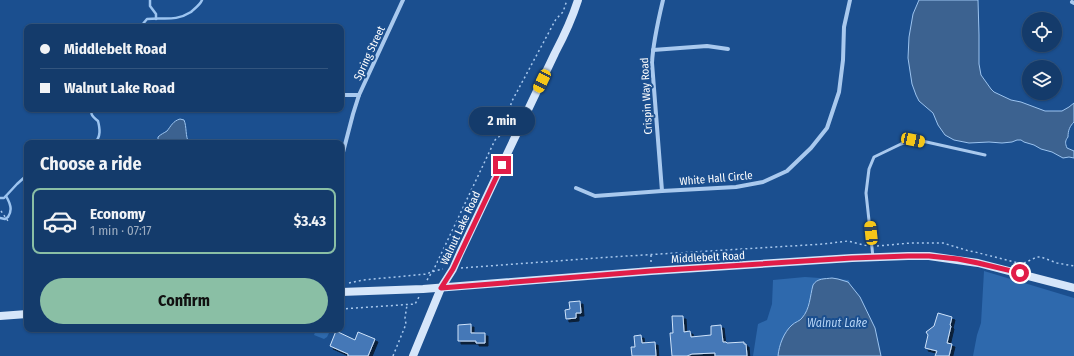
<!DOCTYPE html>
<meta charset="utf-8">
<style>
body{margin:0;font-family:"Fira Sans Condensed",sans-serif;background:#214673;color:#f1f3f6;height:100vh;display:flex;flex-direction:column;font-size:15px;white-space:nowrap}
*{box-sizing:border-box;margin:0}
p{font-size:13px;color:#9dadc1}
.icon{flex:none;width:22px;height:22px;fill:none;stroke:currentColor;stroke-width:2;stroke-linecap:round;stroke-linejoin:round}
.map{position:relative;flex:1;overflow:hidden}
.side{position:absolute;left:24px;top:140px;width:320px;height:192px;display:flex;flex-direction:column;background:#143b6b;border-radius:8px;box-shadow:0 1px 3px #0004,0 0 0 1px #33557e}
.side>*{flex:none}
.top-card{position:absolute;left:24px;top:24px;width:320px;height:88px;border-radius:8px;box-shadow:0 1px 3px #0004,0 0 0 1px #33557e;display:grid;align-content:center;height:88px;padding:0 16px;background:#143b6b}
.fabs{position:absolute;left:1022px;top:12px;display:grid;gap:8px}
.fabs a{display:grid;place-items:center;width:40px;height:40px;border-radius:50%;background:#143b6b;box-shadow:0 1px 3px #0004,0 0 0 1px #33557e;font-size:20px}
.end{position:absolute;width:18px;height:18px;margin:-9px;border:5px solid #e11d48;background:#fff;box-shadow:0 0 0 2px #fff}
.from{border-radius:50%}
.bubble{position:absolute;height:28px;border-radius:14px;background:#143b6b;box-shadow:0 1px 3px #0004,0 0 0 1px #33557e;font-size:13px;font-weight:700;line-height:28px;text-align:center}
.car{position:absolute;width:12px;height:24px;margin:-12px -6px;border-radius:5px;box-shadow:0 0 3px 1px #0007;background:linear-gradient(#f5c518 24%,#345 0 40%,#f5c518 0 76%,#345 0 86%,#f5c518 0)}
.top-card b{display:flex;align-items:center;gap:14px;height:38px;font-size:15px}
.top-card b+b{border-top:1px solid #33557e}
.top-card i{width:10px;height:10px;background:#f1f3f6}
ul{padding:0;list-style:none}
li{display:flex;align-items:center;gap:12px;height:66px;margin:0 8px 6px;padding:0 8px;border:2px solid transparent;border-radius:8px}
li div{flex:1}
li b{display:block;font-size:15px}
li em{font-style:normal;font-weight:700}
li.active{border-color:#8abfa5}
li>.icon{width:36px;height:36px;stroke-width:1.5}
h2{padding:0 16px;font-size:18px;line-height:48px}
.cta{display:flex;gap:8px;margin-top:auto;padding:8px 16px}
.cta a{flex:1;height:46px;border-radius:24px;background:#8abfa5;color:#111;font-size:16px;font-weight:700;line-height:46px;text-align:center}
.map>svg:first-child{display:block}
.green{fill:#2e69ad}
.water{fill:#3c6290;stroke:#9cc4f0}
.lines{fill:none;stroke-linecap:round;stroke-linejoin:round}
.stream{stroke:#9cc4f0;stroke-width:2.5}
.building{fill:#4478b7;stroke:#cfe3fa;filter:url(#shadow)}
.path{stroke:#a9c9ee;stroke-width:1.5;stroke-dasharray:2 3;stroke-linecap:butt}
.lane{stroke:#a9c9ee;stroke-width:3}
.street{stroke:#a9c9ee;stroke-width:4}
.secondary{stroke:#d6e6fa;stroke-width:8}
.route{stroke:#e11d48;stroke-width:5}
.labels{text-anchor:middle;stroke-width:4;stroke-linejoin:round;paint-order:stroke}
.street-label{font-size:11px;fill:#fff;stroke:#1b4f8f}
.water-label{font-size:12px;font-style:italic;fill:#b5d3f5;stroke:#1b4f8f}
</style>
<div class="map">
<svg width="1074" height="356" viewBox="0 0 1074 356">
<defs>
<filter id="shadow"><feDropShadow dx="3" dy="3" stdDeviation="0" flood-color="#0009"/></filter>
</defs>
<rect width="100%" height="100%" fill="#1b4f8f"/>
<g class="green">
<polygon points="984,271 1074,298 1074,356 973,356 977,335 981,323"/>
<polygon points="805,277 849,280 870,356 753,356 758,324 767,320 772,304 773,280"/>
<polygon points="319,329 324,329 329,333 327,337 324,339 314,335 316,330"/>
</g>
<g class="water">
<path d="M 919,0 L 978,0 L 979,35 L 979,64 L 981,75 L 991,89 L 994,92 L 1011,100 L 1021,102 L 1045,111 L 1062,111 L 1069,107 L 1074,103 L 1074,122 C 1070,126 1068,130 1068,137 C 1065,141 1065,143 1067,148 L 1074,151 L 1074,158 L 1069,157 L 1063,158 L 1052,152 L 1041,149 L 1034,145 L 1024,142 L 1021,140 L 1017,140 L 1012,142 L 1002,143 L 989,142 L 969,143 L 954,140 L 945,135 L 938,125 L 933,113 L 919,101 L 916,95 L 912,84 L 908,58 L 909,37 L 913,14 Z"/>
<path d="M 180,119 L 184,120 C 187,127 185,136 189,143 L 158,143 L 158,137 C 161,134 164,133 167,131 C 171,126 173,121 180,119 Z"/>
<path d="M 832,278 L 838,279 L 848,282 L 860,297 L 875,328 L 881,356 L 778,356 C 779,345 784,332 792,325 C 795,322 800,321 802,318 C 810,309 810,296 813,285 C 817,278 825,279 832,278 Z"/>
</g>
<g class="lines">
<g class="stream">
<polyline points="150,0 150,6 156,14 156,19"/>
<path d="M 138,27 L 142,25 L 147,19 C 164,17 175,22 191,12 C 195,8 200,5 202,0"/>
<path d="M 92,109 C 90,115 93,117 98,121 C 100,129 101,136 95,143"/>
<polyline points="0,198 4,198 17,184 27,175"/>
<path d="M 0,218 L 5,219 L 8,217 C 13,210 10,203 6,196"/>
</g>
</g>
<g class="building">
<polygon points="580,301 581,313 576,313 576,318 566,319 565,310 570,309 569,302"/>
<polygon points="938,313 952,317 950,325 951,326 947,343 952,344 949,356 935,356 937,351 925,348 928,335 926,332 934,326"/>
<polygon points="672,316 683,316 684,332 690,331 691,337 711,335 711,326 721,325 723,342 726,342 727,343 744,342 744,344 746,344 747,356 715,356 715,353 692,354 687,356 672,356 670,333 673,333"/>
<polygon points="471,324 471,333 485,333 485,343 476,343 476,341 458,341 458,325"/>
<polygon points="336,331 355,340 358,332 375,339 368,356 348,356 348,354 330,346"/>
<polygon points="641,335 642,343 655,342 656,356 632,356 631,347 635,347 634,336"/>
</g>
<g class="lines">
<g class="path">
<polyline points="1,211 8,221"/>
<polyline points="877,246 911,243 943,243 969,251 975,252 1022,264 1037,257 1041,257 1057,263 1074,266"/>
<polyline points="651,255 651,264"/>
<polyline points="461,268 611,257 824,244 848,241 868,246"/>
<polyline points="427,280 434,269 495,140 501,135 512,101 556,19 563,12 567,0"/>
<polyline points="349,283 363,280 427,274 431,272 443,269"/>
<polyline points="341,309 415,304 419,297"/>
<polyline points="393,356 406,324 405,318 407,305"/>
</g>
<polyline class="lane" points="873,257 866,193 869,169 874,157 901,144 913,139 985,155"/>
<g class="street">
<polyline points="1072,2 1074,3"/>
<polyline points="653,50 707,46 728,49"/>
<polyline points="341,95 359,95"/>
<polyline points="341,160 353,114 359,95 403,0"/>
<polyline points="576,188 595,196 662,191 736,187 763,182 787,171 811,148 827,128 839,92 843,60 844,27 850,0"/>
<path d="M 662,191 L 652,63 C 653,42 658,21 663,0"/>
</g>
<g class="secondary">
<polyline points="341,292 423,289 651,271 852,258 908,256 929,256 978,263 1074,288"/>
<polyline points="0,316 27,314"/>
<path d="M 413,356 L 441,288 L 453,269 L 460,253 L 555,53 C 564,36 572,19 578,0"/>
</g>
</g>
<g class="lines">
<polyline class="route" points="502,165 453,269 441,288 651,271 852,258 908,256 929,256 958,259 978,263 1020,273"/>
</g>
<g class="labels">
<g class="street-label">
<text transform="translate(369 53) rotate(-65)" y="4">Spring Street</text>
<text transform="translate(646 96) rotate(-93)" y="4">Crispin Way Road</text>
<text transform="translate(716 178) rotate(-5)" y="4">White Hall Circle</text>
<text transform="translate(460 228) rotate(-65)" y="4">Walnut Lake Road</text>
<text transform="translate(708 257) rotate(-3)" y="4">Middlebelt Road</text>
</g>
<g class="water-label">
<text x="837" y="327">Walnut Lake</text>
</g>
</g>
</svg>
<div class="fabs">
<a><svg class="icon" aria-label="locate" viewBox="0 0 24 24"><circle cx="12" cy="12" r="6"/><path d="M12 2v4M12 18v4M2 12h4M18 12h4"/></svg></a>
<a><svg class="icon" aria-label="layers" viewBox="0 0 24 24"><path d="M12 4l9 5-9 5-9-5zM3 14l9 5 9-5"/></svg></a>
</div>
<i class="end from" style="left:1020px;top:273px"></i>
<i class="end" style="left:502px;top:165px"></i>
<div class="bubble" style="left:469px;top:107px;width:66px">2 min</div>
<i class="car" style="left:542px;top:81px;rotate:206deg"></i>
<i class="car" style="left:913px;top:140px;rotate:102deg"></i>
<i class="car" style="left:871px;top:233px;rotate:354deg"></i>
<div class="top-card">
<b><i class="from"></i>Middlebelt Road</b>
<b><i></i>Walnut Lake Road</b>
</div>
<section class="side">
<h2>Choose a ride</h2>
<ul>
<li class="active"><svg class="icon" aria-label="car" viewBox="0 0 24 24"><path d="M5 17H2v-5l4-1 3-4h7l3 4 3 1v5h-3M9 17h6M6 11h13"/><circle cx="7" cy="17" r="2"/><circle cx="17" cy="17" r="2"/></svg><div><b>Economy</b><p>1 min · 07:17</p></div><em>$3.43</em></li>
</ul>
<div class="cta"><a>Confirm</a></div>
</section>
</div>
